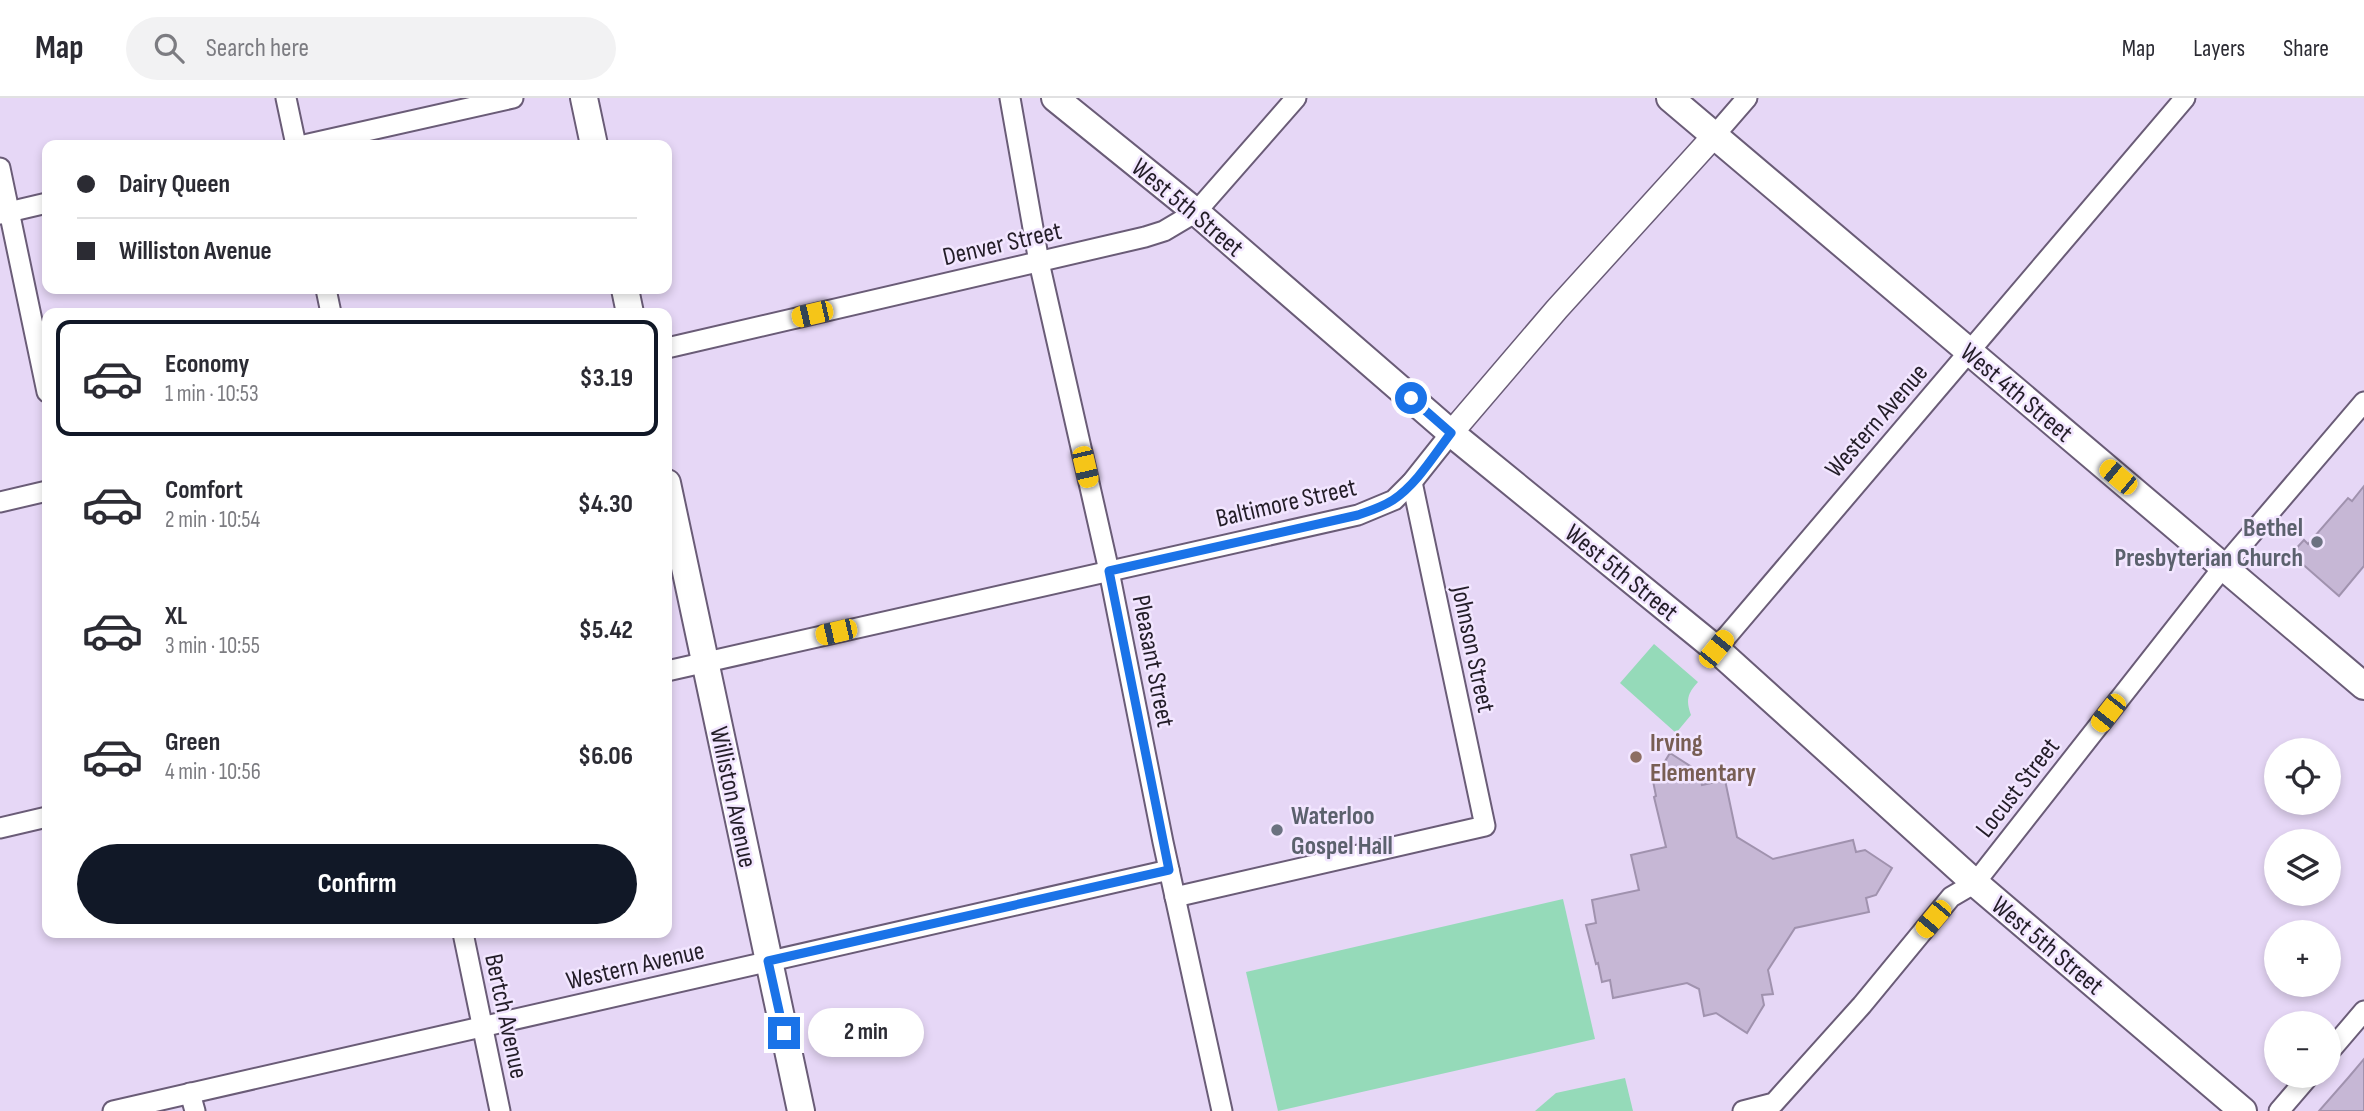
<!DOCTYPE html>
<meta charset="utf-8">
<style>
body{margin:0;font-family:"Sofia Sans Condensed",sans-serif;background:#f2f2f3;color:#2b2b33;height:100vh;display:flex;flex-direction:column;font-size:26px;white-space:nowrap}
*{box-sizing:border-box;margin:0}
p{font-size:23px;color:#7c7c81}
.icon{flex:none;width:38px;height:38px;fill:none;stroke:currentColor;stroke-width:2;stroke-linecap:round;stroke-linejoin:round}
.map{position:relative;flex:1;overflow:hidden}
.drawer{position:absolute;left:42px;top:210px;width:630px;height:630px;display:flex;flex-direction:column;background:#fff;border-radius:14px;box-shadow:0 4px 10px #0003}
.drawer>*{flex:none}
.top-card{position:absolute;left:42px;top:42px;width:630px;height:154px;border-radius:14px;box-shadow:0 4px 10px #0003;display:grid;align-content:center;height:154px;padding:0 35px;background:#fff}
.controls{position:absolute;left:2264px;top:640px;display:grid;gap:14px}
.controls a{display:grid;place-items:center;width:77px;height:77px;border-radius:50%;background:#fff;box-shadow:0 4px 10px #0003;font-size:35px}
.end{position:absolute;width:32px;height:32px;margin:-16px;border:9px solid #1a73e8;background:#fff;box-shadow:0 0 0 4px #fff}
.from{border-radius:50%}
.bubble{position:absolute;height:49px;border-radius:24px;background:#fff;box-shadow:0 4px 10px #0003;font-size:23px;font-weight:700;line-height:49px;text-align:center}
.car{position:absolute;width:21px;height:42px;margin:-21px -10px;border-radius:9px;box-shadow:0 0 5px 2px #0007;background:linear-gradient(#f5c518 24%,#345 0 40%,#f5c518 0 76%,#345 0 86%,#f5c518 0)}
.top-card b{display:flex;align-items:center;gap:24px;height:66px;font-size:26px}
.top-card b+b{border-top:2px solid #e1e1e2}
.top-card i{width:18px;height:18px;background:#2b2b33}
ul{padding:12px 0 0;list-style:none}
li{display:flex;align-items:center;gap:21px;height:116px;margin:0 14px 10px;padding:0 21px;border:4px solid transparent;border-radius:14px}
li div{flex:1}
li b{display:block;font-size:26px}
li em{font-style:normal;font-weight:700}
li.active{border-color:#111827}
li>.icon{width:63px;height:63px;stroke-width:1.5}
.button{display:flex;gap:14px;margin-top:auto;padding:14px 35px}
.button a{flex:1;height:80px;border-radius:42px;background:#111827;color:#fff;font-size:28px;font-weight:700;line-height:80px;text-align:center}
header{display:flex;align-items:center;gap:42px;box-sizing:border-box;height:98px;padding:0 35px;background:#fff;border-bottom:2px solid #e1e1e2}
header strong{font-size:33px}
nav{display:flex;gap:38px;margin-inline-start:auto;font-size:24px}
.search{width:490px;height:63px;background:#f2f2f3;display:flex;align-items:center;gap:18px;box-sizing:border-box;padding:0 24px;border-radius:38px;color:#7c7c81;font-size:26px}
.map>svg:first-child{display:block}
.green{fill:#95dab9}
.building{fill:#c6b7d5;stroke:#a092ae;stroke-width:2}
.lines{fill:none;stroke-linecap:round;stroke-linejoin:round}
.minor-casing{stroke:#6a5c77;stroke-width:23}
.tertiary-casing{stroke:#6a5c77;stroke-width:26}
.secondary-casing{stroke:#6a5c77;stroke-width:30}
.minor{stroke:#fff;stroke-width:19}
.tertiary{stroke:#fff;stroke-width:23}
.secondary{stroke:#fff;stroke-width:26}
.route{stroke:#1a73e8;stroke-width:9}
.worship-dot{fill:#6b7280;stroke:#f2e6ff;stroke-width:2.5}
.education-dot{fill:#8d6e63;stroke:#f2e6ff;stroke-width:2.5}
.labels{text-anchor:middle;stroke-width:5;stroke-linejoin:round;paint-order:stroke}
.street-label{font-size:26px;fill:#231d28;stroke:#f2e6ff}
.worship-label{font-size:26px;font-weight:bold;fill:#5b616d;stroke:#f2e6ff;text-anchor:end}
.education-label{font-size:26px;font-weight:bold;fill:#785e54;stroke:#f2e6ff;text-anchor:start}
</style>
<header>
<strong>Map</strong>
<div class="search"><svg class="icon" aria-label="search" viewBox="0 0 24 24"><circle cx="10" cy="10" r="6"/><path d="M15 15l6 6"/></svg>Search here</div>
<nav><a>Map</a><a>Layers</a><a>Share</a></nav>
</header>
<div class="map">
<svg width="2364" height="1013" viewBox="0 0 2364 1013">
<rect width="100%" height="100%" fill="#e6d7f6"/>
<g class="green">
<path d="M 1654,546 L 1698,584 C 1687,596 1686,602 1691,617 L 1676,635 L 1620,585 Z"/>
<polygon points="1563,801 1595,941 1278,1013 1246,874"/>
<polygon points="1625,980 1633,1013 1535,1013 1556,995"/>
</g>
<g class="building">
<polygon points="2364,388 2364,468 2339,498 2291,456 2304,442 2308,446 2348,400 2352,403"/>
<polygon points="1670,655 1698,673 1702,687 1725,682 1737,739 1773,761 1853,742 1856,754 1865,752 1892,770 1876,797 1866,800 1869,814 1795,830 1768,872 1773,896 1762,897 1764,907 1747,935 1716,915 1704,918 1699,891 1687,885 1613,900 1610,882 1602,884 1598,865 1596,866 1586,827 1596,825 1592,802 1639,792 1631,757 1666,749 1654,699 1656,698 1653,683"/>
<polygon points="2364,961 2364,1013 2319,1013 2348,980"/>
</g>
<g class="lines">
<g class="minor-casing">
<g id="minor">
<polyline points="286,0 296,47"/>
<polyline points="1010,0 1039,164 1109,473 1163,744 1222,1013"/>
<polyline points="1714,38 1747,0"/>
<polyline points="304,47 513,0"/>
<polyline points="0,70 47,294"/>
<polyline points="0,116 47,105"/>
<polyline points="326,191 331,215"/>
<polyline points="667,250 1145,139 1164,133 1196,114 1296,0"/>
<polyline points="0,404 47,393"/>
<polyline points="1716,551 2185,0"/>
<polyline points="667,573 1358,417 1394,402 1412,384 1451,335"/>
<polyline points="0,730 47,719"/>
<polyline points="1175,799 1485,728 1412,384"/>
<polyline points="463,835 500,1013"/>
<polyline points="2329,954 2364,913"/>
<polyline points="190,995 195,1013"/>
<polyline points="113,1013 1169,772"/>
<polyline points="1743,1013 1774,1005 1862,907 1951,799 1975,785 2224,468 2364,304"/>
<polyline points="2279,1013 2309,978"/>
</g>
</g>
<g class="tertiary-casing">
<polyline id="tertiary" points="1451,335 1557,211 1714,38"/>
</g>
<g class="secondary-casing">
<g id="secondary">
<polyline points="584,0 594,47"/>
<polyline points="1055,0 1196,114 1451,335 1716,551 1975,785 2243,1013"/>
<polyline points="1670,0 2364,588"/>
<polyline points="625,191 630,215"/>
<polyline points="667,385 801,1013"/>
</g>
</g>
<use href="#minor" class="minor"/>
<use href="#tertiary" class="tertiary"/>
<use href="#secondary" class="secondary"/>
</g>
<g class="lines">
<path class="route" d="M 784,935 L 768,863 L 1169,772 L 1109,473 L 1358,417 C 1370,413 1382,409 1393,402 C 1417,386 1434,357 1451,335 L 1411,300"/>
</g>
<g class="worship-dot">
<circle cx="2317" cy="444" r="7"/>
<circle cx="1277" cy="732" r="7"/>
</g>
<circle class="education-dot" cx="1636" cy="659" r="7"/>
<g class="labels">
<g class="street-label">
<text transform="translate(1188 109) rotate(40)" y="9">West 5th Street</text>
<text transform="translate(1002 145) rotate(-13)" y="9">Denver Street</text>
<text transform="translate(2017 294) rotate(40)" y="9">West 4th Street</text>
<text transform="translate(1876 322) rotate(-49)" y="9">Western Avenue</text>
<text transform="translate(1286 404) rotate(-13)" y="9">Baltimore Street</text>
<text transform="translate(1622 474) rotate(39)" y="9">West 5th Street</text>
<text transform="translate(1474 551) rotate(78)" y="9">Johnson Street</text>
<text transform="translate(1154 563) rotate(79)" y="9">Pleasant Street</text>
<text transform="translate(2017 689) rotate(-52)" y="9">Locust Street</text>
<text transform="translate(734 699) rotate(78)" y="9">Williston Avenue</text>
<text transform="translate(2048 847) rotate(40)" y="9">West 5th Street</text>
<text transform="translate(635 867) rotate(-13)" y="9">Western Avenue</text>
<text transform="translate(507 918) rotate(78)" y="9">Bertch Avenue</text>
</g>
<g class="worship-label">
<text x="2303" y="438">Bethel<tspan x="2303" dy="30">Presbyterian Church</tspan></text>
<text x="1291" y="726" text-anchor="start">Waterloo<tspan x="1291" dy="30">Gospel Hall</tspan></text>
</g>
<g class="education-label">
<text x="1650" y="653">Irving<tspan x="1650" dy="30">Elementary</tspan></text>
</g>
</g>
</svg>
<div class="controls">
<a><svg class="icon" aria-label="locate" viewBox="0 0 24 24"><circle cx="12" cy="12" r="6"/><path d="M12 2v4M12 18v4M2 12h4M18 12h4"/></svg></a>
<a><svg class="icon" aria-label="layers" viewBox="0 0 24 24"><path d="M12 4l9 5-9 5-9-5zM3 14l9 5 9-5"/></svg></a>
<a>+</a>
<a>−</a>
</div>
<i class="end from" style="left:1411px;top:300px"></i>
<i class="end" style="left:784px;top:935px"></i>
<div class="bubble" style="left:808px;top:910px;width:116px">2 min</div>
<i class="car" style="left:812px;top:216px;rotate:257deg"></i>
<i class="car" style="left:1085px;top:369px;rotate:167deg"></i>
<i class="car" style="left:2118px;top:379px;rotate:310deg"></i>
<i class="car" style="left:836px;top:534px;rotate:257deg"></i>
<i class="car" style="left:1716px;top:551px;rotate:39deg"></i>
<i class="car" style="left:2108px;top:615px;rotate:218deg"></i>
<i class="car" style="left:1933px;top:821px;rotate:220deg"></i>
<div class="top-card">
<b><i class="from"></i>Dairy Queen</b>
<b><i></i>Williston Avenue</b>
</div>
<section class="drawer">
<ul>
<li class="active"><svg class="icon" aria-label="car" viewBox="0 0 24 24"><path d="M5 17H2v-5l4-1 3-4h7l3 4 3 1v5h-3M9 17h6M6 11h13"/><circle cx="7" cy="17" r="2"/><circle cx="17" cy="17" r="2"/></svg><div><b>Economy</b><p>1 min · 10:53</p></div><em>$3.19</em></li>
<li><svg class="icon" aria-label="car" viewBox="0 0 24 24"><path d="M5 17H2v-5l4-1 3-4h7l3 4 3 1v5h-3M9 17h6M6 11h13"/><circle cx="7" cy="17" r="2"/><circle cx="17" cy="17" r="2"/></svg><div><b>Comfort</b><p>2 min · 10:54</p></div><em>$4.30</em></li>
<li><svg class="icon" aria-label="car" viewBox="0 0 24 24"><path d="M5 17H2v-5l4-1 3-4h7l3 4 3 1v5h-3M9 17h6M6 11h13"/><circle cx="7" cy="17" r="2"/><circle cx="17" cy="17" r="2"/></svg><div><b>XL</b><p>3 min · 10:55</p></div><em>$5.42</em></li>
<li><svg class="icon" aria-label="car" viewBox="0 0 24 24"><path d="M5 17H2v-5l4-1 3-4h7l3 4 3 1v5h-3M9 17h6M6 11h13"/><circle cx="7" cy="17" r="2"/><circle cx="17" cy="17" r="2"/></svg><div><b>Green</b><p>4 min · 10:56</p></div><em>$6.06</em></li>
</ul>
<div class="button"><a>Confirm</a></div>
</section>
</div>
